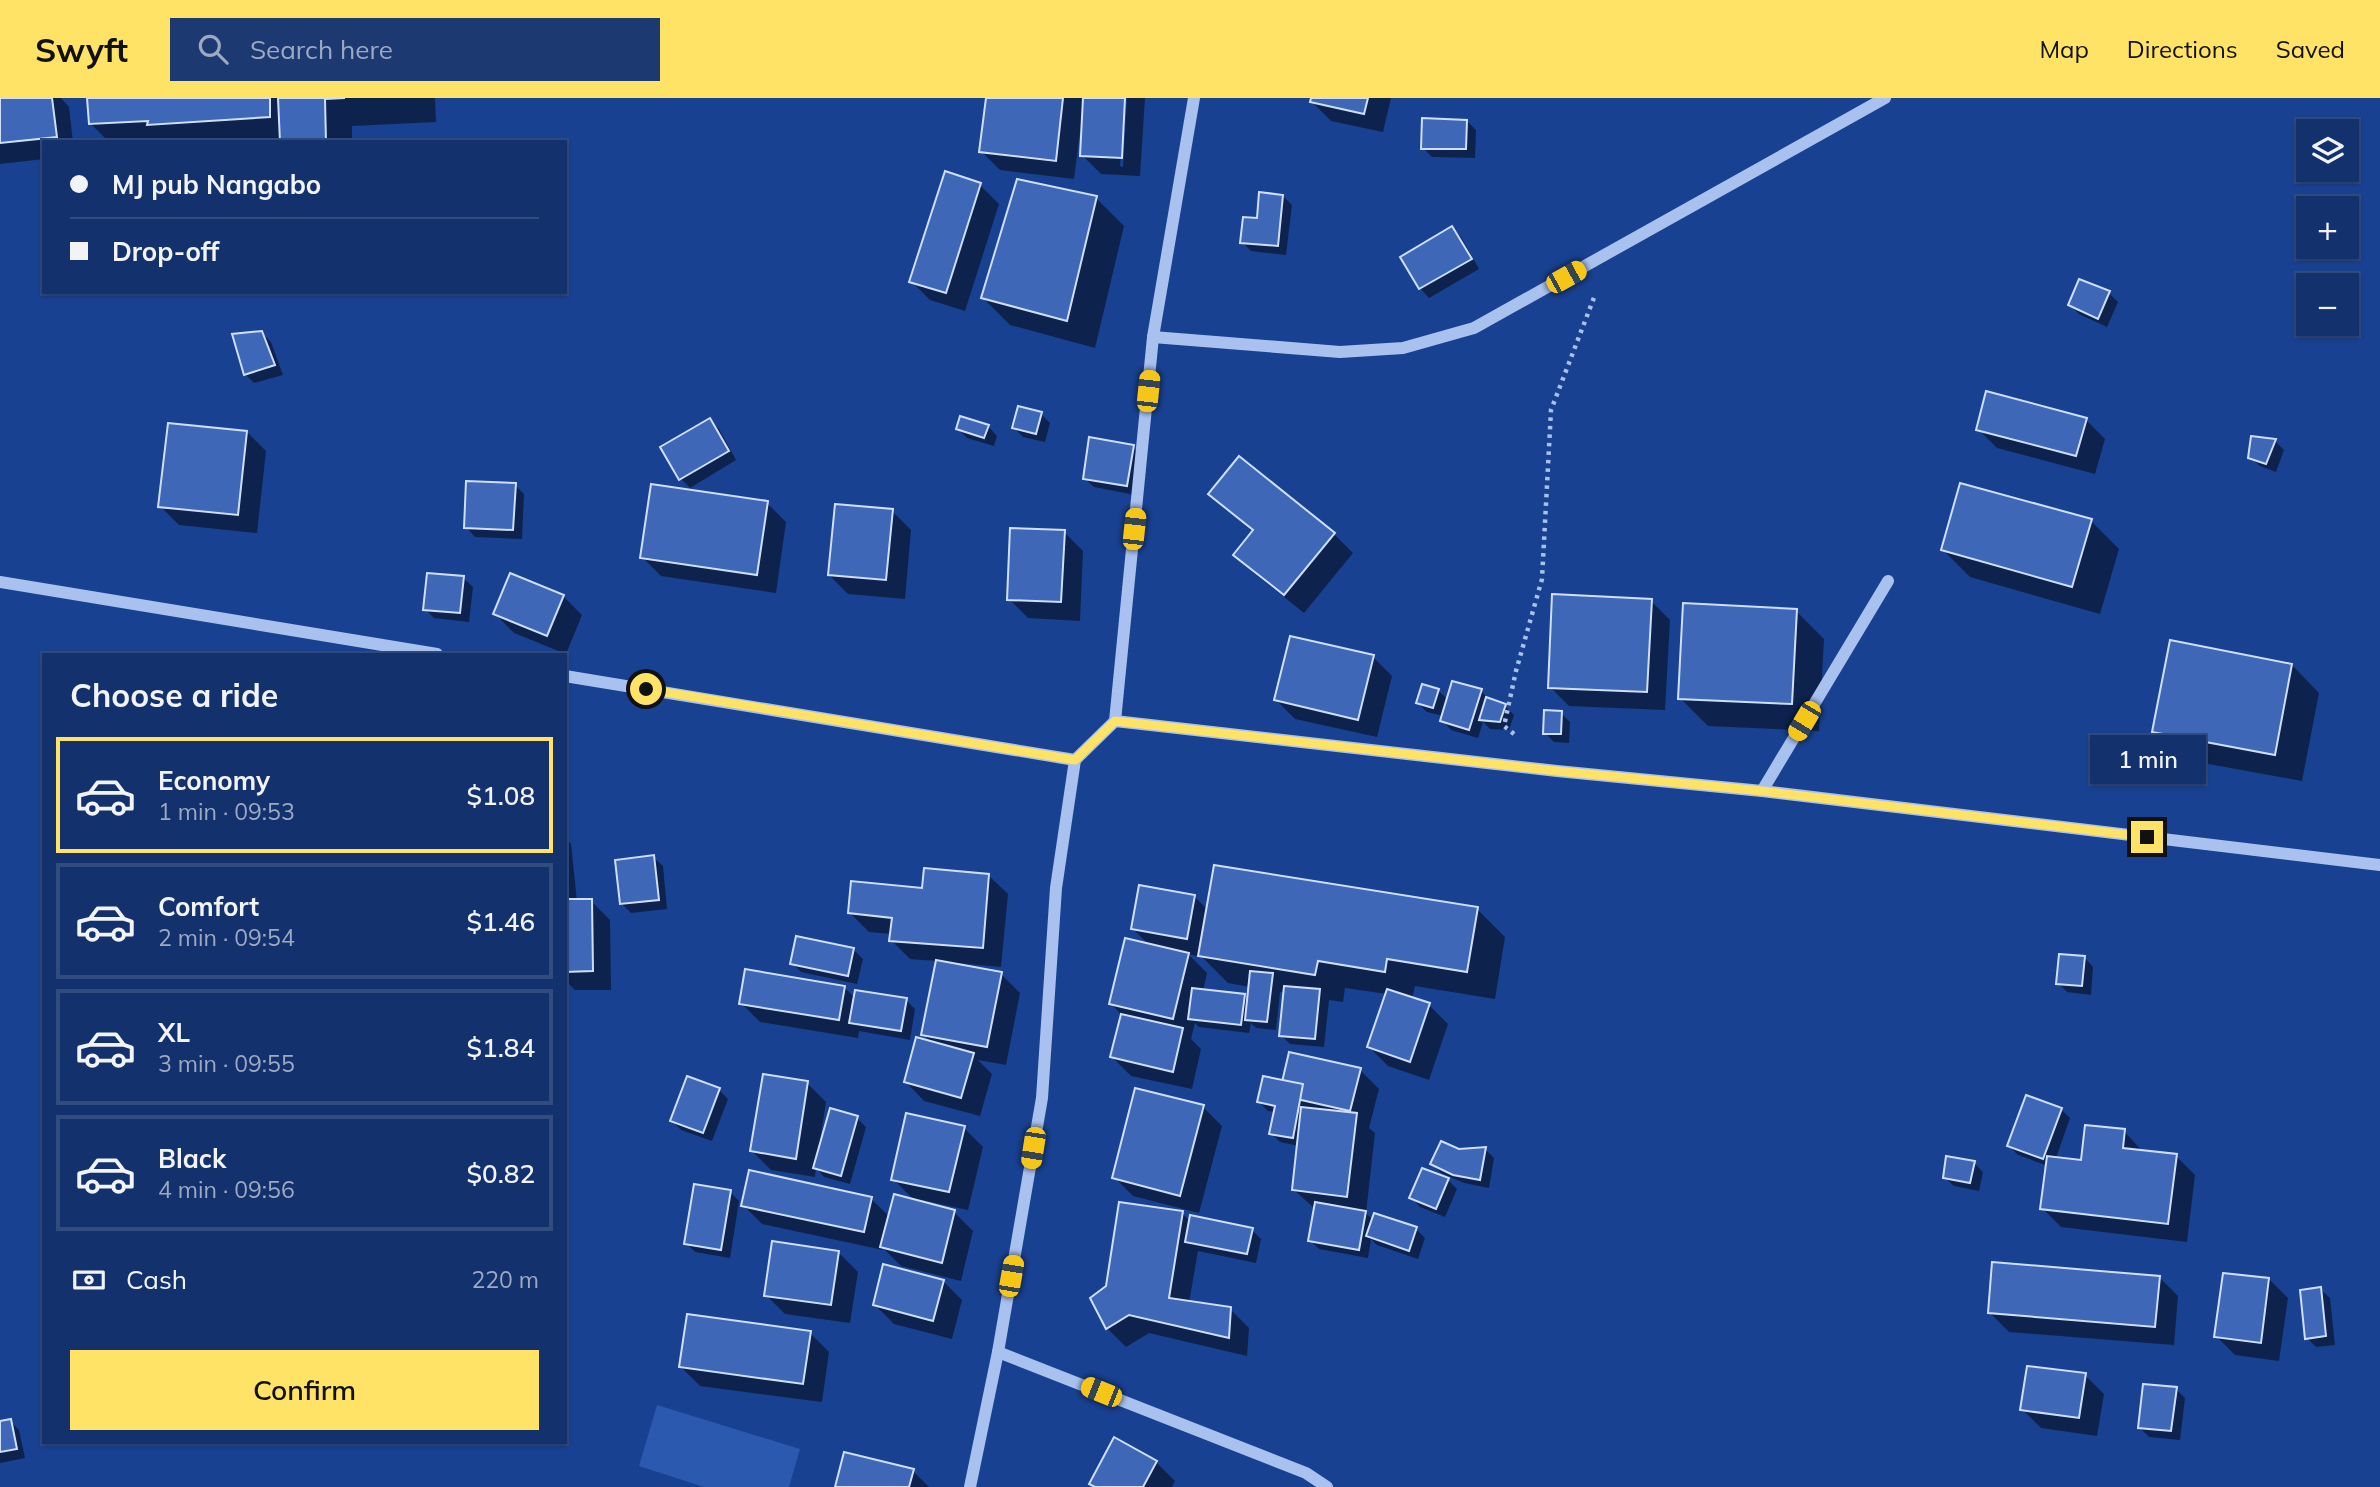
<!DOCTYPE html>
<meta charset="utf-8">
<style>
body{margin:0;font-family:Mulish,sans-serif;background:#1c3972;color:#f1f3f6;height:100vh;display:flex;flex-direction:column;font-size:26px;white-space:nowrap}
*{box-sizing:border-box;margin:0}
p{font-size:23px;color:#9da9c2}
.icon{flex:none;width:38px;height:38px;fill:none;stroke:currentColor;stroke-width:2;stroke-linecap:round;stroke-linejoin:round}
.map{position:relative;flex:1;overflow:hidden}
.drawer{position:absolute;left:42px;top:555px;width:525px;height:791px;display:flex;flex-direction:column;background:#13316d;border-radius:0px;box-shadow:0 2px 5px #0004,0 0 0 2px #324c80}
.drawer>*{flex:none}
.guide{position:absolute;left:42px;top:42px;width:525px;height:154px;border-radius:0px;box-shadow:0 2px 5px #0004,0 0 0 2px #324c80;display:grid;align-content:center;height:154px;padding:0 28px;background:#13316d}
.buttons{position:absolute;left:2296px;top:21px;display:grid;gap:14px}
.buttons a{display:grid;place-items:center;width:63px;height:63px;border-radius:0px;background:#13316d;box-shadow:0 2px 5px #0004,0 0 0 2px #324c80;font-size:35px}
.end{position:absolute;width:32px;height:32px;margin:-16px;border:9px solid #ffe366;background:#111;box-shadow:0 0 0 4px #111}
.from{border-radius:50%}
.bubble{position:absolute;height:49px;border-radius:0px;background:#13316d;box-shadow:0 2px 5px #0004,0 0 0 2px #324c80;font-size:23px;font-weight:600;line-height:49px;text-align:center}
.car{position:absolute;width:21px;height:42px;margin:-21px -10px;border-radius:9px;box-shadow:0 0 5px 2px #0007;background:linear-gradient(#f5c518 24%,#345 0 40%,#f5c518 0 76%,#345 0 86%,#f5c518 0)}
.guide b{display:flex;align-items:center;gap:24px;height:66px;font-size:26px}
.guide b+b{border-top:2px solid #324c80}
.guide i{width:18px;height:18px;background:#f1f3f6}
ul{padding:0;list-style:none}
li{display:flex;align-items:center;gap:21px;height:116px;margin:0 14px 10px;padding:0 14px;border:4px solid #324c80;border-radius:0px}
li div{flex:1}
li b{display:block;font-size:26px}
li em{font-style:normal;font-weight:600}
li.selected{border-color:#ffe366}
li>.icon{width:63px;height:63px;stroke-width:1.5}
h2{padding:0 28px;font-size:32px;line-height:84px}
.pay{display:flex;align-items:center;gap:18px;height:77px;padding:0 28px;font-size:26px}
.pay p{margin-inline-start:auto}
.cta{display:flex;gap:14px;margin-top:auto;padding:14px 28px}
.cta a{flex:1;height:80px;border-radius:0px;background:#ffe366;color:#111;font-size:28px;font-weight:600;line-height:80px;text-align:center}
header{display:flex;align-items:center;gap:42px;box-sizing:border-box;height:98px;padding:0 35px;background:#ffe366;color:#111}
header strong{font-size:33px}
nav{display:flex;gap:38px;margin-inline-start:auto;font-size:24px}
.search{width:490px;height:63px;background:#1c3972;display:flex;align-items:center;gap:18px;box-sizing:border-box;padding:0 24px;border-radius:0px;color:#9da9c2;font-size:26px}
.map>svg:first-child{display:block}
.green{fill:#2c59b0}
.shadow{fill:#0007;fill-rule:evenodd}
.building{fill:#3e67b8;stroke:#cfdefb;stroke-width:2}
.lines{fill:none;stroke-linecap:round;stroke-linejoin:round}
.path{stroke:#a8c1ef;stroke-width:4.5;stroke-dasharray:3.5 5;stroke-linecap:butt}
.minor{stroke:#a8c1ef;stroke-width:12}
.route{stroke:#ffe366;stroke-width:9}
</style>
<header>
<strong>Swyft</strong>
<div class="search"><svg class="icon" aria-label="search" viewBox="0 0 24 24"><circle cx="10" cy="10" r="6"/><path d="M15 15l6 6"/></svg>Search here</div>
<nav><a>Map</a><a>Directions</a><a>Saved</a></nav>
</header>
<div class="map">
<svg width="2380" height="1389" viewBox="0 0 2380 1389">
<rect width="100%" height="100%" fill="#194191"/>
<polygon class="green" points="657,1307 800,1351 789,1389 704,1389 639,1368"/>
<g class="shadow">
<polygon points="0,0 61,0 69,9 73,44 44,44 44,61 0,66"/>
<polygon points="89,0 435,0 436,24 352,28 352,44 109,44 90,25"/>
<polygon points="988,0 1124,0 1120,68 1123,69 1127,0 1145,0 1140,78 1101,76 1082,57 1083,34 1080,34 1074,81 1000,72 981,53"/>
<polygon points="1312,0 1391,0 1383,34 1331,23 1312,4"/>
<polygon points="1467,23 1476,32 1475,60 1432,59 1423,50"/>
<polygon points="980,87 999,106 965,213 930,202 911,183"/>
<polygon points="1283,98 1292,107 1286,157 1251,153 1242,144 1259,122"/>
<polygon points="1096,100 1124,128 1095,250 1010,227 982,199"/>
<polygon points="1452,130 1461,139 1479,171 1429,200 1420,190"/>
<polygon points="2109,195 2118,204 2107,229 2079,216 2070,207"/>
<polygon points="262,235 271,244 283,277 254,285 245,276"/>
<polygon points="1041,316 1050,325 1045,344 1023,339 1014,330"/>
<polygon points="710,322 719,331 736,362 690,390 681,381"/>
<polygon points="2086,322 2105,341 2095,376 1997,350 1978,331"/>
<polygon points="988,328 997,338 994,348 967,340 958,331"/>
<polygon points="247,334 266,353 257,435 179,427 160,408"/>
<polygon points="2253,340 2275,343 2284,352 2276,374 2260,368 2250,359"/>
<polygon points="1133,349 1142,358 1135,397 1094,389 1084,380"/>
<polygon points="515,387 524,396 522,441 475,439 466,429"/>
<polygon points="1211,396 1334,436 1353,455 1304,515 1254,475 1236,457 1254,435"/>
<polygon points="767,405 786,424 776,495 661,478 642,459"/>
<polygon points="892,413 911,432 905,501 848,496 829,477"/>
<polygon points="2091,423 2119,451 2100,516 1970,479 1943,452"/>
<polygon points="1064,434 1083,453 1080,523 1028,520 1009,501"/>
<polygon points="463,480 473,489 469,524 434,520 425,511"/>
<polygon points="563,498 582,517 566,556 514,535 495,516"/>
<polygon points="1651,503 1670,522 1665,612 1569,608 1550,589"/>
<polygon points="1796,513 1824,541 1819,633 1708,628 1680,600"/>
<polygon points="1373,559 1392,578 1377,639 1295,621 1276,602"/>
<polygon points="2292,567 2319,595 2302,683 2181,661 2154,633"/>
<polygon points="1438,592 1448,602 1481,593 1490,602 1505,608 1514,617 1509,632 1490,631 1483,624 1478,640 1451,632 1442,622 1443,618 1427,614 1418,605"/>
<polygon points="1561,615 1570,624 1569,645 1554,644 1545,635"/>
<polygon points="565,740 571,746 577,803 591,803 610,822 611,892 575,892 565,882"/>
<polygon points="653,759 663,768 667,811 631,815 622,806"/>
<polygon points="989,778 1008,796 1001,869 957,865 956,868 1001,876 1020,895 1006,967 978,962 992,976 980,1018 924,1003 906,984 932,945 923,936 937,863 910,861 891,842 892,836 869,834 850,815 923,792"/>
<path d="M 1194,798 L 1208,812 L 1477,811 L 1505,839 L 1495,901 L 1415,888 L 1412,901 L 1429,907 L 1448,926 L 1429,982 L 1388,968 L 1369,949 L 1387,896 L 1345,890 L 1343,904 L 1329,902 L 1324,949 L 1290,946 L 1281,937 L 1286,895 L 1280,894 L 1276,932 L 1256,930 L 1251,925 L 1249,935 L 1199,929 L 1195,925 L 1191,941 L 1201,951 L 1192,991 L 1131,978 L 1112,959 L 1122,917 L 1111,906 L 1149,847 L 1133,831 ZM 1188,856 L 1202,859 L 1228,885 L 1250,889 L 1249,902 L 1244,898 L 1203,893 L 1207,875 Z"/>
<polygon points="854,852 863,861 857,886 801,874 792,865"/>
<polygon points="2084,859 2093,869 2091,897 2067,894 2058,885"/>
<polygon points="844,889 855,900 906,902 915,911 910,942 859,933 858,940 760,924 741,905"/>
<polygon points="1360,972 1379,991 1369,1030 1375,1035 1366,1115 1374,1123 1416,1131 1425,1140 1418,1161 1377,1147 1371,1141 1368,1160 1319,1151 1310,1142 1315,1111 1294,1092 1299,1048 1280,1044 1271,1035 1275,1014 1268,1013 1259,1004 1284,984"/>
<polygon points="807,985 826,1004 820,1043 857,1020 866,1029 850,1086 824,1079 816,1070 815,1079 771,1072 752,1053"/>
<polygon points="719,992 728,1001 712,1043 681,1032 672,1023"/>
<polygon points="1203,1009 1222,1028 1199,1115 1133,1098 1114,1079"/>
<polygon points="2061,1011 2070,1020 2056,1060 2083,1064 2124,1033 2143,1054 2176,1058 2195,1077 2187,1144 2061,1129 2042,1110 2048,1068 2018,1057 2009,1048"/>
<polygon points="964,1030 983,1049 968,1112 921,1102 921,1105 954,1114 973,1133 961,1183 901,1168 883,1150 883,1152 762,1126 743,1107 871,1101 890,1119 916,1104 893,1081"/>
<polygon points="1485,1051 1494,1060 1489,1090 1464,1085 1441,1075 1432,1066 1459,1053"/>
<polygon points="1974,1065 1983,1074 1979,1093 1954,1088 1944,1079"/>
<polygon points="1448,1082 1457,1091 1445,1119 1420,1109 1411,1099"/>
<polygon points="730,1094 739,1103 730,1160 695,1154 686,1145"/>
<polygon points="1182,1115 1191,1124 1252,1132 1261,1141 1256,1165 1198,1153 1189,1205 1230,1211 1249,1230 1247,1258 1149,1235 1126,1249 1107,1230 1108,1189"/>
<polygon points="839,1155 858,1174 850,1225 785,1216 766,1197"/>
<polygon points="2159,1179 2178,1198 2174,1247 2009,1234 1990,1215"/>
<polygon points="2269,1181 2288,1200 2279,1263 2235,1257 2216,1238"/>
<polygon points="943,1183 962,1202 952,1241 894,1226 875,1207"/>
<polygon points="2320,1191 2330,1200 2335,1247 2316,1249 2307,1240"/>
<polygon points="810,1235 829,1254 822,1304 700,1288 681,1269"/>
<polygon points="2085,1277 2104,1296 2097,1338 2041,1330 2022,1311"/>
<polygon points="2176,1291 2185,1300 2180,1342 2149,1339 2140,1330"/>
<polygon points="10,1323 19,1332 25,1360 0,1365 0,1325"/>
<polygon points="1114,1342 1156,1364 1175,1383 1172,1389 1094,1389 1091,1385"/>
<polygon points="913,1373 929,1389 837,1389"/>
</g>
<g class="building">
<polygon points="0,0 52,0 57,39 0,45"/>
<polygon points="87,0 270,0 270,19 147,27 148,23 89,26"/>
<polygon points="278,0 345,0 325,1 326,44 280,44"/>
<polygon points="986,0 1063,0 1056,63 979,54"/>
<polygon points="1083,0 1125,0 1122,60 1080,58"/>
<polygon points="1311,0 1368,0 1364,16 1310,4"/>
<polygon points="1422,20 1467,22 1466,51 1421,51"/>
<polygon points="945,73 981,85 946,195 909,184"/>
<polygon points="1017,81 1097,98 1067,223 981,200"/>
<polygon points="1259,94 1283,97 1278,148 1240,145 1243,119 1257,120"/>
<polygon points="1452,128 1472,161 1419,191 1400,159"/>
<polygon points="2079,181 2110,193 2098,221 2068,207"/>
<polygon points="262,233 275,267 244,277 232,236"/>
<polygon points="1986,293 2087,320 2076,358 1976,332"/>
<polygon points="1018,308 1042,314 1036,336 1012,330"/>
<polygon points="960,318 989,327 984,340 956,331"/>
<polygon points="710,320 729,353 679,382 660,349"/>
<polygon points="168,325 247,333 238,417 158,409"/>
<polygon points="2251,338 2276,341 2266,366 2248,360"/>
<polygon points="1089,339 1134,347 1127,388 1083,381"/>
<polygon points="1239,358 1335,435 1284,497 1233,457 1253,432 1208,396"/>
<polygon points="466,383 516,385 513,432 464,430"/>
<polygon points="1960,385 2092,421 2072,489 1941,452"/>
<polygon points="651,386 768,403 757,477 640,460"/>
<polygon points="835,406 893,411 886,482 828,477"/>
<polygon points="1010,430 1065,432 1061,504 1007,502"/>
<polygon points="427,475 464,478 460,515 423,512"/>
<polygon points="510,475 564,497 547,538 493,516"/>
<polygon points="1552,496 1652,501 1647,594 1548,590"/>
<polygon points="1683,505 1797,511 1792,606 1678,601"/>
<polygon points="1290,538 1374,557 1358,622 1274,602"/>
<polygon points="2170,542 2292,566 2275,657 2152,634"/>
<polygon points="1452,583 1482,591 1469,632 1440,623"/>
<polygon points="1422,586 1439,591 1433,610 1416,605"/>
<polygon points="1486,599 1506,606 1500,624 1479,622"/>
<polygon points="1544,612 1562,613 1561,636 1543,636"/>
<polygon points="654,757 659,802 620,806 615,762"/>
<polygon points="1214,767 1478,809 1467,874 1387,861 1385,874 1318,863 1315,877 1198,858"/>
<polygon points="924,770 989,776 983,850 889,843 892,820 848,815 851,783 922,790"/>
<polygon points="1139,787 1195,797 1187,841 1131,831"/>
<polygon points="565,801 592,801 593,873 565,874"/>
<polygon points="796,838 854,850 848,878 790,866"/>
<polygon points="1125,840 1189,855 1173,921 1109,906"/>
<polygon points="2059,856 2085,858 2082,888 2056,886"/>
<polygon points="936,862 1002,874 987,949 921,937"/>
<polygon points="745,871 845,888 839,922 739,906"/>
<polygon points="1250,873 1273,875 1267,924 1245,922"/>
<polygon points="1284,888 1320,891 1315,941 1279,938"/>
<polygon points="1192,890 1245,896 1241,927 1188,921"/>
<polygon points="1387,891 1430,905 1410,964 1367,949"/>
<polygon points="855,892 907,900 901,933 849,925"/>
<polygon points="1121,916 1183,930 1173,974 1110,959"/>
<polygon points="916,939 974,955 961,1000 904,984"/>
<polygon points="1289,954 1361,970 1350,1013 1279,997"/>
<polygon points="763,976 808,983 796,1061 750,1053"/>
<polygon points="687,978 720,990 703,1035 670,1023"/>
<polygon points="1263,978 1303,986 1293,1040 1269,1036 1275,1008 1257,1004"/>
<polygon points="1135,990 1204,1007 1180,1098 1112,1080"/>
<polygon points="2026,997 2062,1010 2043,1061 2007,1048"/>
<polygon points="1301,1009 1357,1015 1347,1099 1292,1092"/>
<polygon points="830,1010 858,1018 841,1078 813,1070"/>
<polygon points="906,1015 965,1028 949,1094 891,1082"/>
<polygon points="2085,1027 2125,1031 2123,1050 2177,1056 2168,1126 2040,1111 2047,1058 2081,1062"/>
<polygon points="1441,1043 1459,1051 1486,1049 1480,1082 1453,1077 1430,1066"/>
<polygon points="1946,1058 1975,1063 1970,1085 1943,1080"/>
<polygon points="1422,1070 1449,1080 1436,1111 1409,1100"/>
<polygon points="749,1072 872,1099 864,1134 741,1108"/>
<polygon points="694,1086 731,1092 721,1152 684,1146"/>
<polygon points="894,1096 955,1112 942,1165 880,1149"/>
<polygon points="1119,1104 1183,1113 1169,1200 1231,1209 1229,1240 1129,1217 1106,1231 1090,1200 1106,1188"/>
<polygon points="1315,1104 1366,1113 1359,1152 1308,1143"/>
<polygon points="1374,1115 1417,1129 1409,1153 1366,1138"/>
<polygon points="1190,1117 1253,1130 1247,1156 1185,1144"/>
<polygon points="772,1143 839,1153 831,1207 764,1198"/>
<polygon points="1992,1164 2160,1178 2155,1229 1988,1215"/>
<polygon points="883,1166 944,1182 933,1223 873,1207"/>
<polygon points="2223,1175 2269,1180 2261,1245 2214,1239"/>
<polygon points="2321,1189 2326,1238 2305,1241 2300,1192"/>
<polygon points="687,1216 811,1233 803,1286 679,1269"/>
<polygon points="2027,1268 2086,1275 2079,1320 2020,1312"/>
<polygon points="2143,1286 2177,1289 2171,1333 2138,1330"/>
<polygon points="11,1321 17,1351 0,1354 0,1323"/>
<polygon points="1114,1339 1157,1363 1143,1389 1095,1389 1089,1386"/>
<polygon points="844,1354 914,1371 909,1389 835,1389"/>
</g>
<g class="lines">
<polyline class="path" points="1514,636 1504,628 1516,573 1542,481 1551,312 1595,197"/>
<g class="minor">
<polyline points="1153,239 1340,254 1403,250 1474,230 1885,0"/>
<polyline points="0,484 437,556"/>
<polyline points="565,578 1075,662 1115,623 1557,673 1762,693 2380,767"/>
<polyline points="1115,623 1153,239 1194,0"/>
<polyline points="1762,693 1888,483"/>
<polyline points="998,1254 1306,1375 1327,1389"/>
<polyline points="970,1389 998,1254 1042,1000 1056,790 1075,662"/>
</g>
</g>
<g class="lines">
<polyline class="route" points="646,591 1075,662 1115,623 1557,673 1762,693 2147,739"/>
</g>
</svg>
<div class="buttons">
<a><svg class="icon" aria-label="layers" viewBox="0 0 24 24"><path d="M12 4l9 5-9 5-9-5zM3 14l9 5 9-5"/></svg></a>
<a>+</a>
<a>−</a>
</div>
<i class="end from" style="left:646px;top:591px"></i>
<i class="end" style="left:2147px;top:739px"></i>
<div class="bubble" style="left:2090px;top:637px;width:116px">1 min</div>
<i class="car" style="left:1566px;top:179px;rotate:61deg"></i>
<i class="car" style="left:1148px;top:293px;rotate:6deg"></i>
<i class="car" style="left:1134px;top:431px;rotate:6deg"></i>
<i class="car" style="left:1804px;top:623px;rotate:211deg"></i>
<i class="car" style="left:1033px;top:1050px;rotate:189deg"></i>
<i class="car" style="left:1011px;top:1178px;rotate:10deg"></i>
<i class="car" style="left:1101px;top:1294px;rotate:292deg"></i>
<div class="guide">
<b><i class="from"></i>MJ pub Nangabo</b>
<b><i></i>Drop-off</b>
</div>
<section class="drawer">
<h2>Choose a ride</h2>
<ul>
<li class="selected"><svg class="icon" aria-label="car" viewBox="0 0 24 24"><path d="M5 17H2v-5l4-1 3-4h7l3 4 3 1v5h-3M9 17h6M6 11h13"/><circle cx="7" cy="17" r="2"/><circle cx="17" cy="17" r="2"/></svg><div><b>Economy</b><p>1 min · 09:53</p></div><em>$1.08</em></li>
<li><svg class="icon" aria-label="car" viewBox="0 0 24 24"><path d="M5 17H2v-5l4-1 3-4h7l3 4 3 1v5h-3M9 17h6M6 11h13"/><circle cx="7" cy="17" r="2"/><circle cx="17" cy="17" r="2"/></svg><div><b>Comfort</b><p>2 min · 09:54</p></div><em>$1.46</em></li>
<li><svg class="icon" aria-label="car" viewBox="0 0 24 24"><path d="M5 17H2v-5l4-1 3-4h7l3 4 3 1v5h-3M9 17h6M6 11h13"/><circle cx="7" cy="17" r="2"/><circle cx="17" cy="17" r="2"/></svg><div><b>XL</b><p>3 min · 09:55</p></div><em>$1.84</em></li>
<li><svg class="icon" aria-label="car" viewBox="0 0 24 24"><path d="M5 17H2v-5l4-1 3-4h7l3 4 3 1v5h-3M9 17h6M6 11h13"/><circle cx="7" cy="17" r="2"/><circle cx="17" cy="17" r="2"/></svg><div><b>Black</b><p>4 min · 09:56</p></div><em>$0.82</em></li>
</ul>
<div class="pay"><svg class="icon" aria-label="cash" viewBox="0 0 24 24"><path d="M3 7h18v10H3z"/><circle cx="12" cy="12" r="2"/></svg>Cash<p>220 m</p></div>
<div class="cta"><a>Confirm</a></div>
</section>
</div>
